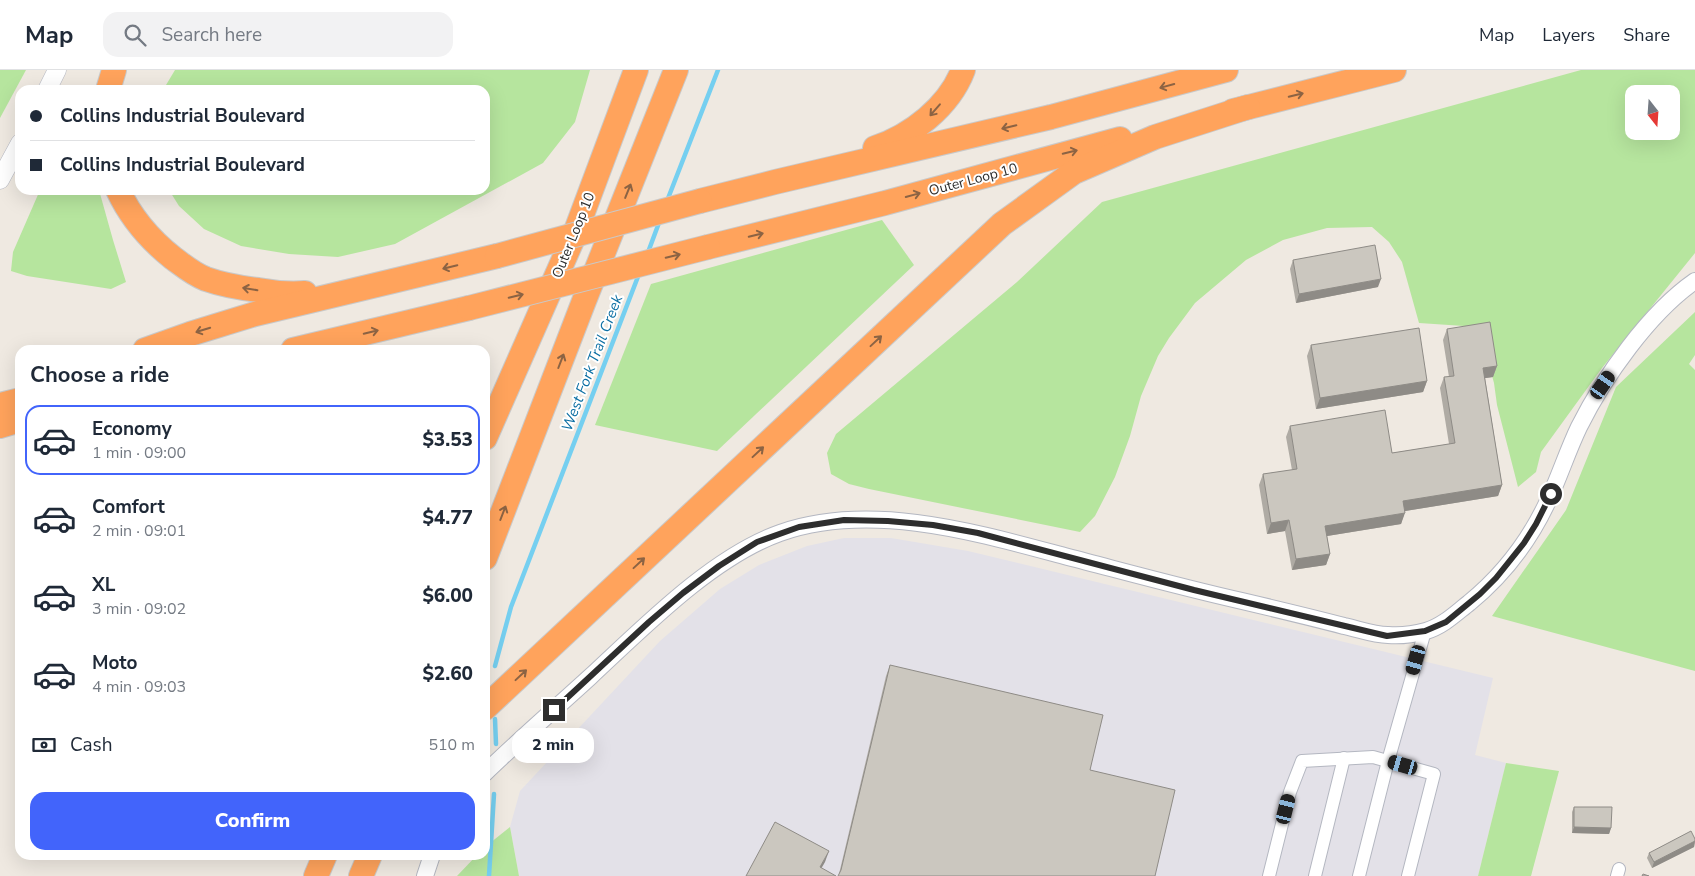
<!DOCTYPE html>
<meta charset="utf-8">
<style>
body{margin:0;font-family:"Nunito Sans",sans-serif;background:#f2f2f3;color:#1f2937;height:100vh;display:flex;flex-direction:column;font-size:19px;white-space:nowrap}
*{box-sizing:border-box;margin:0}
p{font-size:16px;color:#747a83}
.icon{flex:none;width:28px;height:28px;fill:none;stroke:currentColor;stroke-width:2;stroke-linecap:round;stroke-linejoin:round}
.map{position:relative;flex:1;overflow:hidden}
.sheet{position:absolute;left:15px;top:275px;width:475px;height:515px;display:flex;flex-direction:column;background:#fff;border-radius:15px;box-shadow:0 5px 20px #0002}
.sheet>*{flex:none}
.banner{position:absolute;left:15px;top:15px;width:475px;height:110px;border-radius:15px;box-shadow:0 5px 20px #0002;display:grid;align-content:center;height:110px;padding:0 15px;background:#fff}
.needle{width:32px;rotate:163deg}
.tools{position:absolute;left:1625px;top:15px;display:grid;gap:10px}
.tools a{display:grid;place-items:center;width:55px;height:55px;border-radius:10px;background:#fff;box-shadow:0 5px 20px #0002;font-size:25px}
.end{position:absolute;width:22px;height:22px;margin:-11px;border:6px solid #2e2e2e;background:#fff;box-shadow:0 0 0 2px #fff}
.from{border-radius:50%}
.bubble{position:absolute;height:35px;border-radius:15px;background:#fff;box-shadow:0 5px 20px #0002;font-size:16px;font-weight:800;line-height:35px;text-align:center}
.car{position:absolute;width:15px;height:30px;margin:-15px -8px;border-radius:6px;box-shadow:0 0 4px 1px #0007;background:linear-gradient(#222 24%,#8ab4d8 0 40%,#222 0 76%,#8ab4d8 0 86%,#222 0)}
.banner b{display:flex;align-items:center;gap:18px;height:48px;font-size:19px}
.banner b+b{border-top:1px solid #e0e1e3}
.banner i{width:12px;height:12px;background:#1f2937}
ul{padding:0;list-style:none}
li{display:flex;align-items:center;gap:15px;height:70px;margin:0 10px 8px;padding:0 5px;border:2px solid transparent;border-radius:15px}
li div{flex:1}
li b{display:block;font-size:19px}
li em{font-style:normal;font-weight:800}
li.current{border-color:#4264fb}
li>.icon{width:45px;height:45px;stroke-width:1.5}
h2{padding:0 15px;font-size:22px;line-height:60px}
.pay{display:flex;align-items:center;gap:12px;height:55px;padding:0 15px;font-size:19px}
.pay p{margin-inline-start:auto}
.cta{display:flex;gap:10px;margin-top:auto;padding:10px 15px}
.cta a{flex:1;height:58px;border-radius:15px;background:#4264fb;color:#fff;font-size:20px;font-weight:800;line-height:58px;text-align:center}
header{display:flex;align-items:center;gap:30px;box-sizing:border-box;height:70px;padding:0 25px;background:#fff;border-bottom:1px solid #e0e1e3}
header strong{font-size:24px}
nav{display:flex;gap:28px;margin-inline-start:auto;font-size:18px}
.search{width:350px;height:45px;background:#f2f2f3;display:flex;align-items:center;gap:12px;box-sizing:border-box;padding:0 18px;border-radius:15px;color:#747a83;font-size:19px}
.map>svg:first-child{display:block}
.industrial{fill:#e3e1e8}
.green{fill:#b6e59e;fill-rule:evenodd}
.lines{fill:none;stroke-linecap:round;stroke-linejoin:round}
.stream{stroke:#75cff0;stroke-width:4.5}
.minor-casing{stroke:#b4b7c1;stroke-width:14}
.tertiary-casing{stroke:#b4b7c1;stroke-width:18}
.secondary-casing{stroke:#b4b7c1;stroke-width:19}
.motorway-casing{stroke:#c9c9c9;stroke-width:26}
.minor{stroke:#fff;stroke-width:12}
.tertiary{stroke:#fff;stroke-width:16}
.secondary{stroke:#fff;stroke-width:18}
.motorway{stroke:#ffa35c;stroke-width:24}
.motorway-bridge-casing{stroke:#c9c9c9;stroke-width:26;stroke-linecap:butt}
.motorway-bridge{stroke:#ffa35c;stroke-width:24}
.wall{fill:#afaba4}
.shaded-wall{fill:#8e8b86}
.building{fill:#cbc7bf;stroke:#8e8b86}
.oneway{stroke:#8c6343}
.route{stroke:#2e2e2e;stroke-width:6}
.labels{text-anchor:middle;stroke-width:4;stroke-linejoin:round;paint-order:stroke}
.street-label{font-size:14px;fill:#2e2e2e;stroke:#fff}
.water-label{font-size:15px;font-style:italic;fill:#0d6fa3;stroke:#fff}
</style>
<header>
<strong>Map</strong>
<div class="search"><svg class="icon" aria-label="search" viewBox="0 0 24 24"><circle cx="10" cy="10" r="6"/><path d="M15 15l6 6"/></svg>Search here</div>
<nav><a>Map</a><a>Layers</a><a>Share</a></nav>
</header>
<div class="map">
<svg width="1695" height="806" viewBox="0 0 1695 806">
<rect width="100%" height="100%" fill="#efe9e1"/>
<polygon class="industrial" points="844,468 891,468 968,481 1493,608 1475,685 1506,693 1478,806 519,806 510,757 520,721 660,571 720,519 759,495 807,476"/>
<g class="green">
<polygon points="0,0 26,0 0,48"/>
<polygon points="175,0 590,0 575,52 543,93 395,174 338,187 289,184 241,176 204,159 179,136 169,120 485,120 485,20 163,20"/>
<path d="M 1581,0 L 1695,0 L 1695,183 L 1602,298 L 1541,382 L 1536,402 L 1518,417 L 1497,335 L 1494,313 L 1482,269 L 1464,256 L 1419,253 L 1402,192 L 1389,172 L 1372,157 L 1327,158 L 1283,170 L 1246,190 L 1195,233 L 1169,268 L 1158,286 L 1141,326 L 1130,366 L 1115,407 L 1095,446 L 1080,462 L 869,419 L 849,414 L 831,404 L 827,383 L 836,364 L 1017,212 L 1102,132 ZM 1634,24 L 1671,24 L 1671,61 L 1634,61 Z"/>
<polygon points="40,120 99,120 113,170 126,212 111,219 27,206 11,201 13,182"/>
<polygon points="882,150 914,195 717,381 595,355 651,214"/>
<polygon points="1695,242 1695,285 1689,294 1695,300 1695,601 1492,546 1566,440 1616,317"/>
<polygon points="1506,693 1559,701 1531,806 1478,806"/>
<polygon points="510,757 519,806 457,806 477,785 485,785 485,777"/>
</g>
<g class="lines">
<g class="stream">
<polyline points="667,131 718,0"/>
<polyline points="647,185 660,150"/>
<polyline points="495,596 511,537 639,204"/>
<polyline points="495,649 496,674"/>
<polyline points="489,806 494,724"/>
</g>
<g class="minor-casing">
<g id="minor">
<polyline points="1269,806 1290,722 1302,691 1373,687 1434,704 1408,806"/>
<polyline points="1315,806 1344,688"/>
<polyline points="1359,806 1388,691 1425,561"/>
<polyline points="1617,806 1619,799"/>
</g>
</g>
<g class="tertiary-casing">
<g id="tertiary">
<path d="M 485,703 C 519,670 555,639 590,607 C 643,558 712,487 780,463 C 871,431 978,463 1068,487 C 1126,502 1184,518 1242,531 C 1276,539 1310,547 1344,556 C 1358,559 1374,565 1388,565 C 1399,566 1415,564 1426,561 C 1443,556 1456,543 1469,533 C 1502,506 1529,471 1547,433 C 1559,408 1567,382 1579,357 C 1604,307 1649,243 1695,211"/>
<polyline points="425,806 432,785"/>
</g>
</g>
<g class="secondary-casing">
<g id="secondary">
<polyline points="47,20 57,0"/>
<polyline points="0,110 20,73"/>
</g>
</g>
<g class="motorway-casing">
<g id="motorway">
<polyline points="108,20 114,0"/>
<polyline points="1233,41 1394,0"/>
<path d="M 875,78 C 911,66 949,37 963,0"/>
<path d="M 118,120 C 131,148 149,169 173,188 C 184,196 193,204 206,209 C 223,215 241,218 258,220 C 274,223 290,224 305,223"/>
<polyline points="700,131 775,112 1051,47 1226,0"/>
<polyline points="708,177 885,133 1120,69"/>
<polyline points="145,280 190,264 255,244 497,186"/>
<polyline points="293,280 469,238"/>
<polyline points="0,335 20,330"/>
<polyline points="0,356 20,350"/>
<polyline points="485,368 574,166 636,0"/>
<polyline points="485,488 584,231 676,0"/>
<polyline points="485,638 1002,154 1074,102 1155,67 1248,37"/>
<polyline points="316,806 325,785"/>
<polyline points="361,806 370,785"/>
</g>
</g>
<use href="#minor" class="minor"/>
<use href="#tertiary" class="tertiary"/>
<use href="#secondary" class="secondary"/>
<use href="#motorway" class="motorway"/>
<g class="motorway-bridge-casing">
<g id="motorway-bridge">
<polyline points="497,186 700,131"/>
<polyline points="469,238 708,177"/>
</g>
</g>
<use href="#motorway-bridge" class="motorway-bridge"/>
</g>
<g class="wall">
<polygon points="1293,190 1378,217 1296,233 1290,199"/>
<polygon points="1447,259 1497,296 1493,307 1485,308 1502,415 1498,426 1405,441 1401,454 1327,466 1330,484 1326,495 1292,500 1285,461 1267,464 1259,415 1263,404 1292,400 1286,367 1290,356 1392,383 1449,374 1440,318 1444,307 1449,307 1443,270"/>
<polygon points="1311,275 1427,311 1423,322 1316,339 1307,286"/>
<polygon points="890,595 1090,700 839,804 886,606"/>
<polygon points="1574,737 1611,758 1609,764 1572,763 1572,742"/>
<polygon points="1695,771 1694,777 1652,798 1647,788 1649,783"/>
</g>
<g class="shaded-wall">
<polygon points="1381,209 1378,217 1296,233 1299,224"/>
<polygon points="1497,296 1493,307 1479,309 1483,298"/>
<polygon points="1427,311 1423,322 1316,339 1320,328"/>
<polygon points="1502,415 1498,426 1399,442 1403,431"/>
<polygon points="1405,443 1401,454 1321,467 1325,456"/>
<polygon points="1289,450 1285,461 1267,464 1271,453"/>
<polygon points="1330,484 1326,495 1292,500 1296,489"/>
<polygon points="1574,757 1611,758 1609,764 1572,763"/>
<polygon points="1695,771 1694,777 1652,798 1654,792"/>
<polygon points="829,781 825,792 817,806 820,797"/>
</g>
<g class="building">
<polygon points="1375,175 1381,209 1299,224 1293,190"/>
<polygon points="1490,252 1497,296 1483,298 1502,415 1403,431 1405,443 1325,456 1330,484 1296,489 1289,450 1271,453 1263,404 1297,399 1290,356 1385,340 1392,383 1455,373 1444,307 1454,306 1447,259"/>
<polygon points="1419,258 1427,311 1320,328 1311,275"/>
<polygon points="890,595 1103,645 1090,700 1175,720 1155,806 838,806 841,800"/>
<polygon points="1574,737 1612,737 1611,758 1574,757"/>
<polygon points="775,752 829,781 820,797 836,806 746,806"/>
<polygon points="1691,761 1695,769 1695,771 1654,792 1649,783"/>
<polygon points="1643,804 1649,806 1642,806"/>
</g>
<defs><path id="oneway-shaft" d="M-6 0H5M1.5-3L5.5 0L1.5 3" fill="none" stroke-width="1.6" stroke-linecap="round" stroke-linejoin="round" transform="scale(1.25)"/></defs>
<g class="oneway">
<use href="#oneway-shaft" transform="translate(1167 16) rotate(165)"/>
<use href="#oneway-shaft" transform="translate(1296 25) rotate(-14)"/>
<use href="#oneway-shaft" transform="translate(935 40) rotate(131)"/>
<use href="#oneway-shaft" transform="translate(1009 57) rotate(167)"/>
<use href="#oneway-shaft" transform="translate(1070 82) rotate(-14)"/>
<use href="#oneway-shaft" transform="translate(628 121) rotate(-68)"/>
<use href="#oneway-shaft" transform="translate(913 125) rotate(-15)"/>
<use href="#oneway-shaft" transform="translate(756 165) rotate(-14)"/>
<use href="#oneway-shaft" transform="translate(673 186) rotate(-14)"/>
<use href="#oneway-shaft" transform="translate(450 197) rotate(167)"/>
<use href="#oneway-shaft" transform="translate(250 219) rotate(-171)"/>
<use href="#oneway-shaft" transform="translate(516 226) rotate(-14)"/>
<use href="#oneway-shaft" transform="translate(203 260) rotate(163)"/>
<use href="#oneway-shaft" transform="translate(371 262) rotate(-14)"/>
<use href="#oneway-shaft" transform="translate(876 271) rotate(-43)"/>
<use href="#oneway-shaft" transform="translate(561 291) rotate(-69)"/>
<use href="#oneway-shaft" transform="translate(758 382) rotate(-43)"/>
<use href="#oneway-shaft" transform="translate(503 443) rotate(-69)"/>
<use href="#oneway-shaft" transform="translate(639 493) rotate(-43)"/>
<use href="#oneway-shaft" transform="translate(521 605) rotate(-43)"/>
</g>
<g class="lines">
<polyline class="route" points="554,640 649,552 683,523 719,496 757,472 799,457 844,450 888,451 933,455 978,463 1194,520 1387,566 1425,561 1446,552 1480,524 1496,508 1524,473 1536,454 1551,424"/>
</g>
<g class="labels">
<g class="street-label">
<text transform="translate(973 109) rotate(-15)" y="5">Outer Loop 10</text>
<text transform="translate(573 165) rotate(-68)" y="5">Outer Loop 10</text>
</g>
<g class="water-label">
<text transform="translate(592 293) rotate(-69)" y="5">West Fork Trail Creek</text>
</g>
</g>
</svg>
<div class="tools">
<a><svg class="needle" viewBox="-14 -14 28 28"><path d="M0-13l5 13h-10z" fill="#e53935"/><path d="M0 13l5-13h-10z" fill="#747a83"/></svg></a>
</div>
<i class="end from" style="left:1551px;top:424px"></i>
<i class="end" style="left:554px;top:640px"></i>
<div class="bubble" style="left:512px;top:658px;width:82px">2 min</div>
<i class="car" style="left:1603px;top:315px;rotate:35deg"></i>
<i class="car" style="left:1416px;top:590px;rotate:196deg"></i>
<i class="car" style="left:1403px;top:695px;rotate:286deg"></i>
<i class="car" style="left:1286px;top:739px;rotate:14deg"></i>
<div class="banner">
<b><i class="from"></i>Collins Industrial Boulevard</b>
<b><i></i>Collins Industrial Boulevard</b>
</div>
<section class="sheet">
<h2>Choose a ride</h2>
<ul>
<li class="current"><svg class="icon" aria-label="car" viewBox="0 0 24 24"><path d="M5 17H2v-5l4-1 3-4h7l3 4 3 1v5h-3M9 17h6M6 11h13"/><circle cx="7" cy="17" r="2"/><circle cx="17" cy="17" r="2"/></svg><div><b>Economy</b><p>1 min · 09:00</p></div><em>$3.53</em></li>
<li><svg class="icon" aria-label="car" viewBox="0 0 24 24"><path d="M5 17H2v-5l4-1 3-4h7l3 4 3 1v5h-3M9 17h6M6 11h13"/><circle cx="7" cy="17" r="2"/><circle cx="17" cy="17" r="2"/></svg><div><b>Comfort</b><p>2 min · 09:01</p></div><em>$4.77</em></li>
<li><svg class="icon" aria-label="car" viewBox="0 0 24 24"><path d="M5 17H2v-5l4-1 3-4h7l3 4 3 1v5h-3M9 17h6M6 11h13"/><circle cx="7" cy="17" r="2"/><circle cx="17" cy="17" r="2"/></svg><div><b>XL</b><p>3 min · 09:02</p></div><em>$6.00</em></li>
<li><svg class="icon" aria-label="car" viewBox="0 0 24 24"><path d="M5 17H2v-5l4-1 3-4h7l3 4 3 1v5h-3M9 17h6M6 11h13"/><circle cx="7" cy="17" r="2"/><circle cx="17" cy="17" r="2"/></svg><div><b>Moto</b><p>4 min · 09:03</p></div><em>$2.60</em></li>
</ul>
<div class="pay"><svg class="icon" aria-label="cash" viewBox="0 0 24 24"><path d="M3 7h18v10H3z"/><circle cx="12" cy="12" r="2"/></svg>Cash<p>510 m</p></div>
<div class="cta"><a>Confirm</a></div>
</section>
</div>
